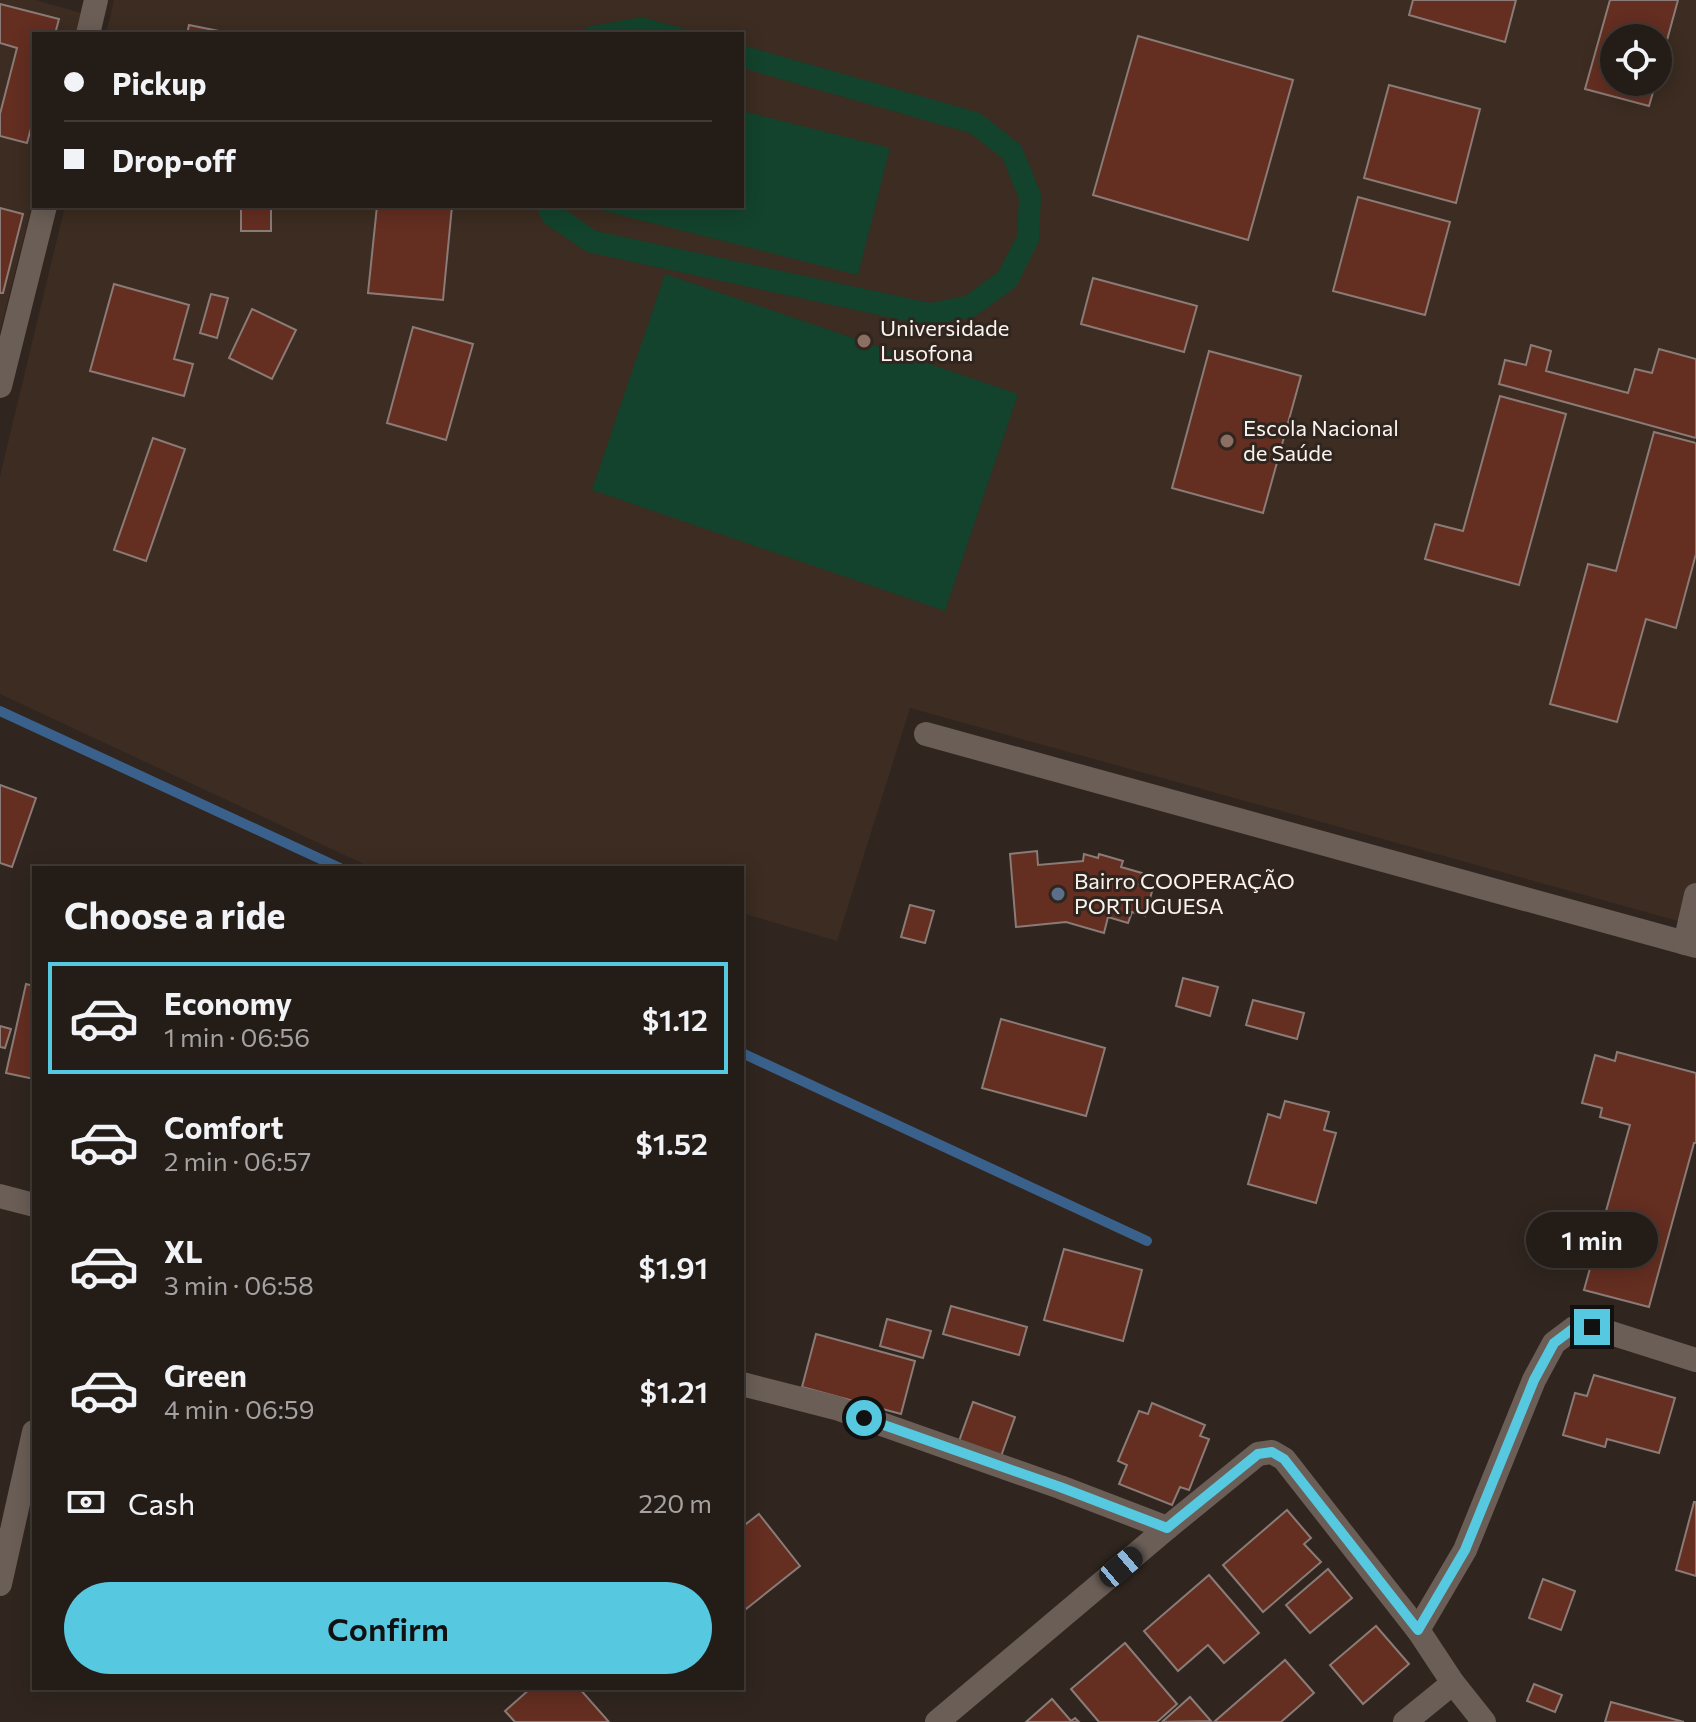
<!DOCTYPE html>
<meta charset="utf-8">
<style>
body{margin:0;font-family:Commissioner,sans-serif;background:#302924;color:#f1f3f6;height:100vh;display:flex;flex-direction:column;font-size:30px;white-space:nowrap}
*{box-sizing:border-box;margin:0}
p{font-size:26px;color:#a3a1a1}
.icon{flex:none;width:44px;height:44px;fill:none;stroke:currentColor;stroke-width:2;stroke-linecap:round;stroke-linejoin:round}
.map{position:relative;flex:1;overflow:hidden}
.side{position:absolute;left:32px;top:866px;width:712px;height:824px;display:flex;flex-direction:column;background:#241c17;border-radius:0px;box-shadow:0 4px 20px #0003,0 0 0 2px #413a36}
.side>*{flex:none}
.guide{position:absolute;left:32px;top:32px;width:712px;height:176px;border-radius:0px;box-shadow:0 4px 20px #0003,0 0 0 2px #413a36;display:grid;align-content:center;height:176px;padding:0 32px;background:#241c17}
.controls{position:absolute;left:1600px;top:24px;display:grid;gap:16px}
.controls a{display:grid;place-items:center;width:72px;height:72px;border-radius:50%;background:#241c17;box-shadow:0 4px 20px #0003,0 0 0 2px #413a36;font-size:40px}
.end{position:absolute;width:36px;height:36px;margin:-18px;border:10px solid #56c9e0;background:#111;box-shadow:0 0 0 4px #111}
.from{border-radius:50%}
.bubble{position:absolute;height:56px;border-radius:28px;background:#241c17;box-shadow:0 4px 20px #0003,0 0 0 2px #413a36;font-size:26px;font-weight:600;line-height:56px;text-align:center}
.car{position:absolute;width:24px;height:48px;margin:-24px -12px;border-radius:10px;box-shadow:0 0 6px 2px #0007;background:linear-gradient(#222 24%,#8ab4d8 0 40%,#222 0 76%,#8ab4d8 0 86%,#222 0)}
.guide b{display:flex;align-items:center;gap:28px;height:76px;font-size:30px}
.guide b+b{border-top:2px solid #413a36}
.guide i{width:20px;height:20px;background:#f1f3f6}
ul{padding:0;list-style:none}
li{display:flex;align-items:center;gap:24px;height:112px;margin:0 16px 12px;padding:0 16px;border:4px solid transparent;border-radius:0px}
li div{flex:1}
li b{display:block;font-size:30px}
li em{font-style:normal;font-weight:600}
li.active{border-color:#56c9e0}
li>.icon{width:72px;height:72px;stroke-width:1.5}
h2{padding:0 32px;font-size:36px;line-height:96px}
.pay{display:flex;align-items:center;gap:20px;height:88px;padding:0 32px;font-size:30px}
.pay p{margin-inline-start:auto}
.action{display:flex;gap:16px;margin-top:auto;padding:16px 32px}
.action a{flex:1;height:92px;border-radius:48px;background:#56c9e0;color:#111;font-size:32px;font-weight:600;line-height:92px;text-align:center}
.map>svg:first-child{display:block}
.built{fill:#3c2c21;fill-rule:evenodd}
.green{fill:#13432c}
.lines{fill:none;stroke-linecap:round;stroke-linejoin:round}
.stream{stroke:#3a618b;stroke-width:10}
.building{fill:#642e21;stroke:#8a7b77;stroke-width:2}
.minor{stroke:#6a5e56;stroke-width:24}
.route{stroke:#56c9e0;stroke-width:10}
.education-dot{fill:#8d6e63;stroke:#30261f;stroke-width:3}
.service-dot{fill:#5c6f8a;stroke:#30261f;stroke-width:3}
.labels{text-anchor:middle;stroke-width:6;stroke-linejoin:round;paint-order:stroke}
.poi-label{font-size:22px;fill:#faf3ee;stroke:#30261f;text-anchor:start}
</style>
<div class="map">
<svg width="1696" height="1722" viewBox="0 0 1696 1722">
<rect width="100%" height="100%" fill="#30261f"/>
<g class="built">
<polygon points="0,0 36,0 81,13 76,34 34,34 34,197 0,331"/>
<path d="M 114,0 L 1696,0 L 1696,926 L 910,708 L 837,941 L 742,913 L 742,868 L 372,868 L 0,694 L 0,476 L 65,206 L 742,206 L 742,34 L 106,34 ZM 1614,38 L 1658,38 L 1658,82 L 1614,82 Z"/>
</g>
<g class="green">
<polygon points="642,17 703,34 578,34 587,27"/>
<polygon points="742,45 980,113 1021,145 1041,194 1039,241 1016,287 974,317 929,326 587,252 544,223 535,206 560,206 596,231 930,303 965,296 998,272 1017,236 1019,199 1003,159 970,133 742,68"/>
<polygon points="742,111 890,148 858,275 592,208 593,206 742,206"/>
<polygon points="665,274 1018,394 945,611 592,490"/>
</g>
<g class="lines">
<g class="stream">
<polyline points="0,711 340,868"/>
<polyline points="742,1053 1147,1241"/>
</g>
</g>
<g class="building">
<polygon points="1413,0 1516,0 1505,42 1409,15"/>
<polygon points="1610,0 1678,0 1658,73 1658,38 1614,38 1614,82 1656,82 1649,106 1585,89"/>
<polygon points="0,4 59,19 55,34 34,34 34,117 27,143 0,136 0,114 17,48 0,43"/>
<polygon points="189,25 219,31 218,34 187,34"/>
<polygon points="1138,36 1293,80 1248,240 1093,195"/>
<polygon points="1389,85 1480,109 1456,203 1364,178"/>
<polygon points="1358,197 1450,222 1425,315 1333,291"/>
<rect x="241" y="206" width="30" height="25"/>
<polygon points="377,206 452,206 443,300 368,293"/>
<polygon points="0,208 23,214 3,293 0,293"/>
<polygon points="1093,278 1197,306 1184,352 1081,324"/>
<polygon points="114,284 189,305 174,359 193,364 184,396 90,371"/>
<polygon points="211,294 228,298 217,338 200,333"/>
<polygon points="252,309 296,330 272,379 229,358"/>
<polygon points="413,327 473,344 446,440 387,423"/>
<polygon points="1531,345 1551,351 1546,371 1628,393 1635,369 1652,373 1659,349 1696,359 1696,438 1499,384 1505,360 1526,365"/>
<polygon points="1209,351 1301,376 1263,513 1172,488"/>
<polygon points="1500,396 1566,414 1519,585 1425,559 1435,524 1463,531"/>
<polygon points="1654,432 1696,443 1696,554 1676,628 1646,619 1617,722 1550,704 1588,564 1616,571"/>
<polygon points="153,438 185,449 146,561 114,550"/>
<polygon points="0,785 36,798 12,867 0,863"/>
<polygon points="1037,851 1038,865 1083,861 1084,854 1098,858 1099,854 1123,861 1121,867 1142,873 1139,884 1153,888 1145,916 1132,912 1128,923 1108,917 1104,933 1066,922 1016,927 1010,854"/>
<polygon points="910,905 934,911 925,943 901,937"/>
<polygon points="1183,978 1218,987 1210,1016 1176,1006"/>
<polygon points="26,984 34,986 34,1079 6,1073"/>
<polygon points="1253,1000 1304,1013 1297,1039 1246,1025"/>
<polygon points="1001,1019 1105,1048 1086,1116 982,1088"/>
<polygon points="0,1026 11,1029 5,1048 0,1047"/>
<polygon points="1617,1052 1696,1073 1696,1143 1694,1143 1649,1307 1584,1290 1630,1125 1600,1117 1602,1108 1582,1103 1595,1055 1615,1061"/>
<polygon points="1285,1101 1329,1112 1324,1130 1336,1133 1316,1203 1248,1184 1268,1114 1280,1118"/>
<polygon points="1064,1249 1142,1270 1123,1341 1044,1320"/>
<polygon points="951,1306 1027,1327 1019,1355 943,1334"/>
<polygon points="887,1319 931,1331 923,1358 880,1346"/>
<polygon points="816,1334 915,1361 901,1414 802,1387"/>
<polygon points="1594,1375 1675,1398 1659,1453 1607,1439 1605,1447 1563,1435 1575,1393 1587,1396"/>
<polygon points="973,1402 1015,1417 1000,1459 958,1444"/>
<polygon points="1152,1403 1205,1425 1200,1436 1209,1439 1189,1490 1180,1487 1172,1505 1119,1484 1127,1465 1118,1461 1139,1411 1148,1414"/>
<polygon points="1694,1502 1696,1502 1696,1576 1676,1570"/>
<polygon points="1287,1510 1311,1538 1304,1544 1321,1562 1263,1612 1223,1565"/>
<polygon points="759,1514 800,1566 746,1609 742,1603 742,1527"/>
<polygon points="1328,1569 1352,1598 1310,1633 1286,1605"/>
<polygon points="1209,1575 1259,1633 1224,1663 1208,1645 1178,1671 1144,1631"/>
<polygon points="1543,1579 1575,1591 1561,1630 1529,1618"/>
<polygon points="1376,1626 1409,1664 1363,1704 1330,1665"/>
<polygon points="1125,1643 1177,1704 1157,1722 1099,1722 1071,1689"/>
<polygon points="1285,1660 1314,1693 1281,1722 1214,1722"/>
<polygon points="1534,1684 1562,1695 1555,1712 1527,1701"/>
<polygon points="531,1688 579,1688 609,1722 515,1722 505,1711"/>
<polygon points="1190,1697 1211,1721 1162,1722"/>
<polygon points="1052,1699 1071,1721 1075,1718 1079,1722 1026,1722"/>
<polygon points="1611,1702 1684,1722 1605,1722"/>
</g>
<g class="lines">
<g class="minor">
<polyline points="88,34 96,0"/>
<polyline points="0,386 45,206"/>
<polyline points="926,734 1696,946"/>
<polyline points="1685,943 1696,895"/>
<polyline points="0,1196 34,1205"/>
<polyline points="742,1384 836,1408 1060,1487 1167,1528"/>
<polyline points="0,1584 34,1432"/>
<polyline points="1418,1630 1465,1550 1534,1380 1554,1343 1574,1328 1592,1327 1696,1360"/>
<polyline points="937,1722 1167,1528 1258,1454 1272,1452 1284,1459 1418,1630 1453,1683 1484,1722"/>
<polyline points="1405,1722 1453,1683"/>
</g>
</g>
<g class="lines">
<polyline class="route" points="864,1418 1060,1487 1167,1528 1258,1454 1272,1452 1284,1459 1418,1630 1465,1550 1534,1380 1554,1343 1574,1328 1592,1327"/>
</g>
<g class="education-dot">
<circle cx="864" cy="341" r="8"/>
<circle cx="1227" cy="441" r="8"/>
</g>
<circle class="service-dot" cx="1058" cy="894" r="8"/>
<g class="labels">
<g class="poi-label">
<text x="880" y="336">Universidade<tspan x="880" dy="25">Lusofona</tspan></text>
<text x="1243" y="436">Escola Nacional<tspan x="1243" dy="25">de Saúde</tspan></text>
<text x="1074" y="889">Bairro COOPERAÇÃO<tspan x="1074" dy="25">PORTUGUESA</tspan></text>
</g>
</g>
</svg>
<div class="controls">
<a><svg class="icon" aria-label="locate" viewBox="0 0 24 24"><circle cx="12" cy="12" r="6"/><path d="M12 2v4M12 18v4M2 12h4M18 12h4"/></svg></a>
</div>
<i class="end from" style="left:864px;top:1418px"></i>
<i class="end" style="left:1592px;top:1327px"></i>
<div class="bubble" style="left:1526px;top:1212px;width:132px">1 min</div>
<i class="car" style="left:1121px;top:1567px;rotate:50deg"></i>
<div class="guide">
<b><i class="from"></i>Pickup</b>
<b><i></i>Drop-off</b>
</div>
<section class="side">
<h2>Choose a ride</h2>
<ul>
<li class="active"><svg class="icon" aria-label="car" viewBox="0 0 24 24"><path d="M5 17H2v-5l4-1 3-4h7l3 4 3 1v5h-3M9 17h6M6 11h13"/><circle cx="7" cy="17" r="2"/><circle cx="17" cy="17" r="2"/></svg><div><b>Economy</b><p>1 min · 06:56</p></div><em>$1.12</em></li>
<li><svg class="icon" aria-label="car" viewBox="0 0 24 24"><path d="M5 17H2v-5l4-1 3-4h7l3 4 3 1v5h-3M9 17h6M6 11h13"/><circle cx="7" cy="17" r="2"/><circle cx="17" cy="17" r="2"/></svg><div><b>Comfort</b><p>2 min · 06:57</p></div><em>$1.52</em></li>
<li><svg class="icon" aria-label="car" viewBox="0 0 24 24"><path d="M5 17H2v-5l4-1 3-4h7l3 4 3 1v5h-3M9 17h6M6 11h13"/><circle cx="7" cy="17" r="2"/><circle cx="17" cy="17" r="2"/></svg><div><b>XL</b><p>3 min · 06:58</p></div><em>$1.91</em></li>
<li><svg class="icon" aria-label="car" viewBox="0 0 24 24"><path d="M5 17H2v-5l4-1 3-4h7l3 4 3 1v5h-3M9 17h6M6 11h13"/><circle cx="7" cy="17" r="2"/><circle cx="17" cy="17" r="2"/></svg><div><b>Green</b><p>4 min · 06:59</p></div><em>$1.21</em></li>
</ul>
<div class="pay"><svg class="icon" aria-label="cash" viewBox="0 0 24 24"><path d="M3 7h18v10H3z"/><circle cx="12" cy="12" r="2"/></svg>Cash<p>220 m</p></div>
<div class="action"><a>Confirm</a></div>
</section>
</div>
